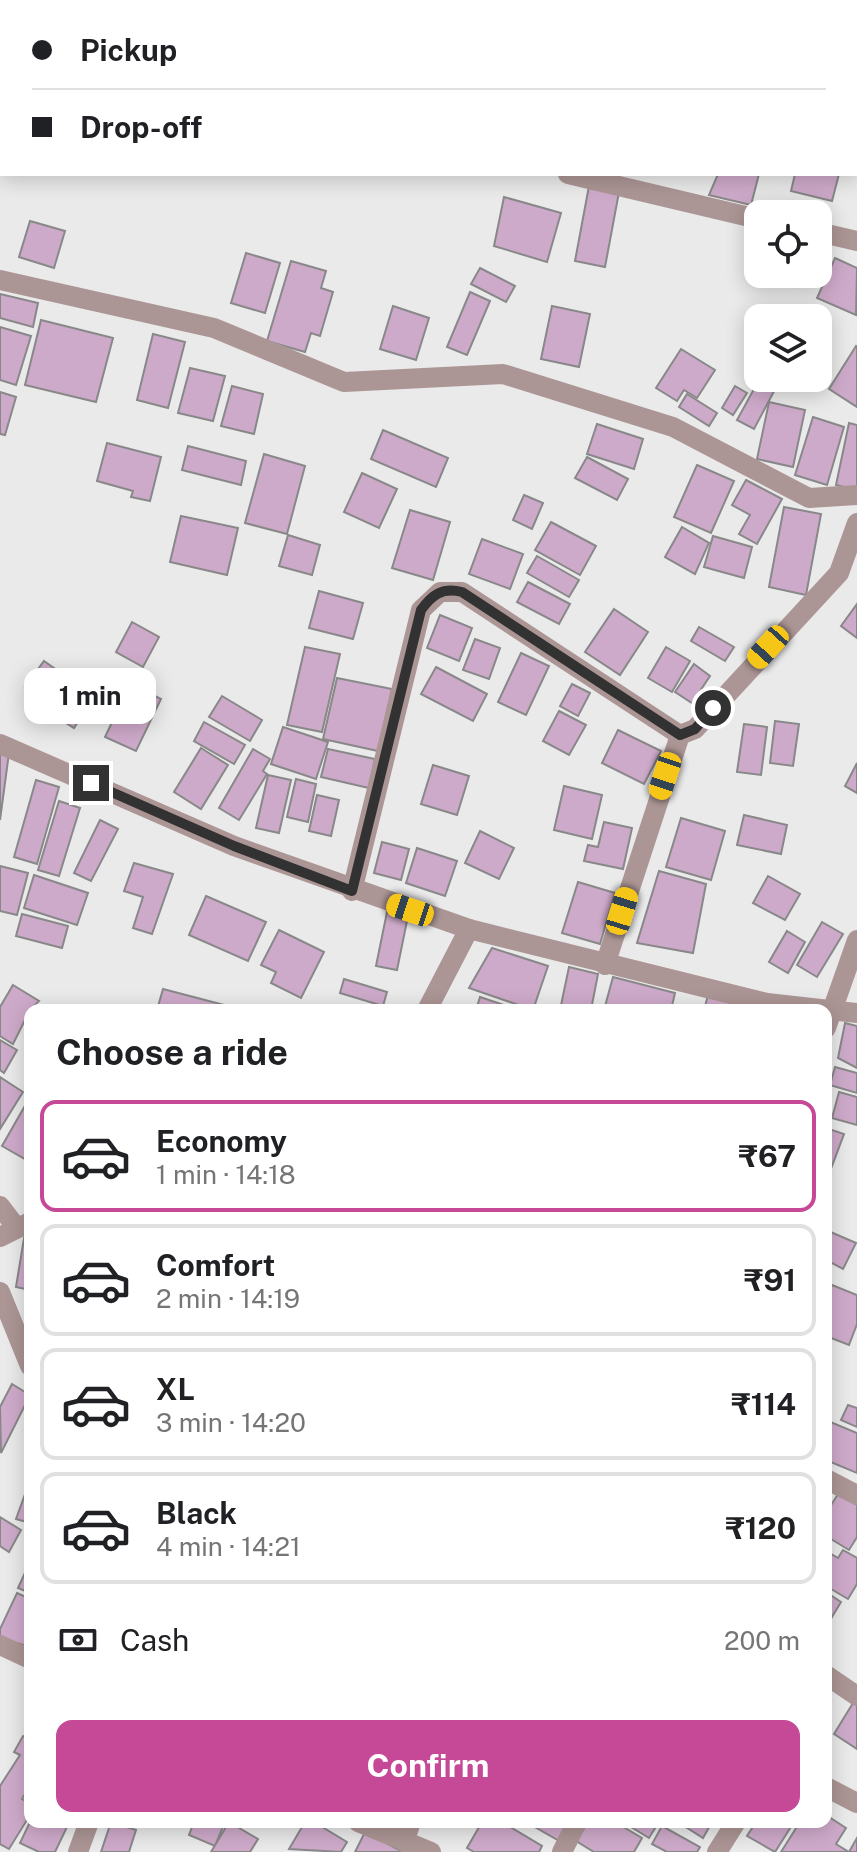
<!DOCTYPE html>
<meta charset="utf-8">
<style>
body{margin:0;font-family:"Public Sans",sans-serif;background:#f6f6f6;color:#202124;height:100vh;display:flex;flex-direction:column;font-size:30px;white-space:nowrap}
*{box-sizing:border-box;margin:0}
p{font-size:26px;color:#757577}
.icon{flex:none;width:44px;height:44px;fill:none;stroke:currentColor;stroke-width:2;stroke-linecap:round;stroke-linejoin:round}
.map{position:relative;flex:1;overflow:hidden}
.details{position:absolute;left:24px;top:1004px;width:808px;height:824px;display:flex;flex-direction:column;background:#fff;border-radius:16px;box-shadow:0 4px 20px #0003}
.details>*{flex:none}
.guide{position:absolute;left:0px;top:0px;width:858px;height:176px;box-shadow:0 4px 20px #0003;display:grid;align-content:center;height:176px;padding:0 32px;background:#fff}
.controls{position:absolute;left:744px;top:200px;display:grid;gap:16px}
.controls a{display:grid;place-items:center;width:88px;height:88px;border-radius:16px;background:#fff;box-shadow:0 4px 20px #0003;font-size:40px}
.end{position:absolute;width:36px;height:36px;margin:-18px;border:10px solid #323233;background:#fff;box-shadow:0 0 0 4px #fff}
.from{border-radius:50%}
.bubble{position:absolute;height:56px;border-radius:16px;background:#fff;box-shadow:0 4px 20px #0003;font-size:26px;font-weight:700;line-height:56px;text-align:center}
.car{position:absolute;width:24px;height:48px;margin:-24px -12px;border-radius:10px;box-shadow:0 0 6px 2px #0007;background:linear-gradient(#f5c518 24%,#345 0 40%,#f5c518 0 76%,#345 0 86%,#f5c518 0)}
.guide b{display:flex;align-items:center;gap:28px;height:76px;font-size:30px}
.guide b+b{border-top:2px solid #e0e0e0}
.guide i{width:20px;height:20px;background:#202124}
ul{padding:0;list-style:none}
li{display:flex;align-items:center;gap:24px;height:112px;margin:0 16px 12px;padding:0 16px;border:4px solid #e0e0e0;border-radius:16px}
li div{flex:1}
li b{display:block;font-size:30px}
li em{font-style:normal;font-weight:700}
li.on{border-color:#c64997}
li>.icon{width:72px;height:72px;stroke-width:1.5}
h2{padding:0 32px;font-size:36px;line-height:96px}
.pay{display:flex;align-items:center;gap:20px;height:88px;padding:0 32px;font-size:30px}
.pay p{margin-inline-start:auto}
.button{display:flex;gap:16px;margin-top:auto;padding:16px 32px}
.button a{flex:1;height:92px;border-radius:16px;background:#c64997;color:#fff;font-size:32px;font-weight:700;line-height:92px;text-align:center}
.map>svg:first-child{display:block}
.building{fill:#ceaaca;stroke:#898889;stroke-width:2}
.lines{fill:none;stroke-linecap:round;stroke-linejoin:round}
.minor{stroke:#ac9695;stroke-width:20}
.route{stroke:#323233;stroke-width:10}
</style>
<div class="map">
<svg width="857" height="1852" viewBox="0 0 857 1852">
<rect width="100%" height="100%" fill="#eaeaeb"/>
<g class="building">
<polygon points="718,174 759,174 751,205 709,195"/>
<polygon points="795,174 839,174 832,201 791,191"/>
<polygon points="589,186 619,192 605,267 575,261"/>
<polygon points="504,197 561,213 547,262 494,246"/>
<polygon points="30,221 65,231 54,268 19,257"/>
<polygon points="246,253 280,263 265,313 231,303"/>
<polygon points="835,258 857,268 856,315 817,298"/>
<polygon points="291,261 326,271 321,288 333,292 320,336 311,333 305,352 267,341"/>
<polygon points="480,268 515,286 506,302 471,284"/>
<polygon points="758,270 758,274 799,274 795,287 756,276"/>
<polygon points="470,292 490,301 467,355 447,347"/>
<polygon points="0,294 38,303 33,327 0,318"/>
<polygon points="393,306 429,318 416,360 380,349"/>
<polygon points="552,306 590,314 579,367 541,359"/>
<polygon points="41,320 113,338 96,402 25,385"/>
<polygon points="0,327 31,336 16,385 0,380"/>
<polygon points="153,334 185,342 168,408 137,400"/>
<polygon points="856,346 857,347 857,407 829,389"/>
<polygon points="681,349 715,370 697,398 684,390 677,401 656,388"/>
<polygon points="190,368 225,376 213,421 178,413"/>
<polygon points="760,378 781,378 754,429 737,420"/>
<polygon points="232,386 263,394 254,434 221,426"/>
<polygon points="735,386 747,393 733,415 722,408"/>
<polygon points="0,392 16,397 5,435 0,434"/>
<polygon points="687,394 717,413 709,426 679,407"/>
<polygon points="769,402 805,410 793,467 757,459"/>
<polygon points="813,417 844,427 827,485 795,475"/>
<polygon points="849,423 857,425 857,490 836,485"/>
<polygon points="597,424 643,439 634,469 587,454"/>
<polygon points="383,430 448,458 436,487 371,459"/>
<polygon points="107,443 161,457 150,501 131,497 133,491 97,481"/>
<polygon points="188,446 246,461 241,485 182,470"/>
<polygon points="264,454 305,466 287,534 245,523"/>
<polygon points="587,457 628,479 617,500 575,478"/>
<polygon points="697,465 734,481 711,533 674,517"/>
<polygon points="362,473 397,489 379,528 344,512"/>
<polygon points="746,480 782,499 757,544 739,534 750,515 732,505"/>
<polygon points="524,495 543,503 532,529 513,520"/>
<polygon points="784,507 821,514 806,595 769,587"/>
<polygon points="410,510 450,522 433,580 392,568"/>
<polygon points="181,516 238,528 227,575 170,562"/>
<polygon points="551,522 596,546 580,575 535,550"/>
<polygon points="682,527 709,543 695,574 665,557"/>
<polygon points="288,535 320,545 312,575 279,566"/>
<polygon points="713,536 752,547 744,578 704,567"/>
<polygon points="482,539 523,554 510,589 469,574"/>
<polygon points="537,556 579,580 569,597 527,573"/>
<polygon points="528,582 570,604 559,624 517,602"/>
<polygon points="319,591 363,603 353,639 309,628"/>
<polygon points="857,604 857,638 841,626"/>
<polygon points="614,609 648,632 620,675 585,652"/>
<polygon points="440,615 472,628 459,661 427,648"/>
<polygon points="132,622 159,637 143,667 116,652"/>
<polygon points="699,627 734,647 725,661 691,641"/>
<polygon points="475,639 500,648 489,679 463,670"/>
<polygon points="305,647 340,654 322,732 287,725"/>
<polygon points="666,647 690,661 672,692 648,678"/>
<polygon points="521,653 549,666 526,715 498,702"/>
<polygon points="44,661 71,680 52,706 25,687"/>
<polygon points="694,664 710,676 692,703 675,692"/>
<polygon points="436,667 487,694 473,721 421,694"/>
<polygon points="77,674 99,688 74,728 52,714"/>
<polygon points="337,678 392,689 378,751 323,739"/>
<polygon points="130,684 161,699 136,751 105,737"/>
<polygon points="572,684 590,693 578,716 560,706"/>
<polygon points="222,696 262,720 250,741 209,717"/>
<polygon points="559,711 586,725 569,755 543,741"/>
<polygon points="775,721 799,724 793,766 770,763"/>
<polygon points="204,722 245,745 234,764 194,741"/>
<polygon points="744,724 767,727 761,775 737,772"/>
<polygon points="283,727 328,742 316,779 271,764"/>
<polygon points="618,730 661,751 644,784 602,763"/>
<polygon points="201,748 228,765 201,809 174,792"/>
<polygon points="253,749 270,759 263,771 267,774 239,820 219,808"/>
<polygon points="328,749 375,759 369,788 321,777"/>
<polygon points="0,752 9,753 0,820"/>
<polygon points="857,763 857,793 845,786"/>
<polygon points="433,765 469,776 457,815 421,804"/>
<polygon points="268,775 291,780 279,833 256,828"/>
<polygon points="296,779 316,784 308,822 287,817"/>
<polygon points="36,780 59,787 37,864 14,857"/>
<polygon points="564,786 602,795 592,839 554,830"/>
<polygon points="317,795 339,800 331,836 309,831"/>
<polygon points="59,801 80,808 59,876 38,870"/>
<polygon points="744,815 787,825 781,854 737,845"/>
<polygon points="681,818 725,831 711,880 666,867"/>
<polygon points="100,820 118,829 91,881 74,873"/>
<polygon points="604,822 632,828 623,869 584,861 588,845 598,847"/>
<polygon points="480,831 514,848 499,879 465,863"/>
<polygon points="382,842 409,849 401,880 374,873"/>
<polygon points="417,848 457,861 445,896 406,883"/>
<polygon points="134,863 173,874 152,934 133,928 143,897 124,891"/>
<polygon points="0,866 28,873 17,915 0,911"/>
<polygon points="659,871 706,884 693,953 637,943"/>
<polygon points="34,875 88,893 77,925 24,908"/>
<polygon points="768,876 800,894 785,920 753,903"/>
<polygon points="578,882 615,893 600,944 562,933"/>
<polygon points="206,896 266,922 248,961 189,935"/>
<polygon points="387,912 408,916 397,970 376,966"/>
<polygon points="22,914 68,926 62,948 16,936"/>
<polygon points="822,922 843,934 817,977 797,965"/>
<polygon points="279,930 324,952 301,998 271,983 276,972 261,965"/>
<polygon points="787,931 805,942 788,973 769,962"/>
<polygon points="492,948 548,966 533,1010 469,988"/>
<polygon points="569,967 598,974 591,1010 560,1010"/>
<polygon points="613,977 675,993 671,1010 604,1010"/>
<polygon points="344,979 387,992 383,1006 340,993"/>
<polygon points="13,985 39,1001 30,1010 13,1044 0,1036 0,1007"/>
<polygon points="163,989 228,1006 227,1010 157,1010"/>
<polygon points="708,995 730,1000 727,1010 704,1010"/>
<polygon points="480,997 519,1010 476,1010"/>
<polygon points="845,1023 857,1026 857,1068 838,1058"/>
<polygon points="0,1040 17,1050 4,1073 0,1070"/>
<polygon points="835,1067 857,1073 857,1093 830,1085"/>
<polygon points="0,1077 23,1092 0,1129"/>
<polygon points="839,1092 857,1097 857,1125 832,1118"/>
<polygon points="30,1097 30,1162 2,1146"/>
<polygon points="826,1128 844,1134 826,1182"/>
<polygon points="826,1230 856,1243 843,1269 826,1260"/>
<polygon points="30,1231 30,1290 16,1287 25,1232"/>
<polygon points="832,1285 857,1295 857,1324 849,1345 826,1336 826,1300"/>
<polygon points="12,1384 30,1395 1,1453 0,1407"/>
<polygon points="848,1405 857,1408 857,1427 841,1420"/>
<polygon points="828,1421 857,1433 857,1473 826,1460"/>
<polygon points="28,1486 30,1487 30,1523 16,1519"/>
<polygon points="838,1494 857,1505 857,1537 849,1550 826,1536 826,1513"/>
<polygon points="0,1517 21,1530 9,1552 0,1546"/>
<polygon points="843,1550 857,1558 857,1584 848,1599 826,1586 826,1551 838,1558"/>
<polygon points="30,1562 30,1593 18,1588"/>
<polygon points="826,1592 841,1602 826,1627"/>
<polygon points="17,1593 30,1599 30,1647 0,1638 0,1629"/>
<polygon points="853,1703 857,1705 857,1749 834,1734"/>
<polygon points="23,1736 30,1740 30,1786 22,1799 30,1804 30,1815 9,1849 0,1844 0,1786 20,1755 14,1752"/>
<polygon points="826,1815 846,1828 836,1844 849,1852 857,1838 857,1852 781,1852 800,1822 826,1822"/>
<polygon points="30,1822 58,1822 67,1827 55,1852 39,1852 20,1843"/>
<polygon points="111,1822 136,1830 129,1852 101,1852"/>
<polygon points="194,1822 225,1822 215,1846 189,1835"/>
<polygon points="229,1822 258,1839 250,1852 211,1852"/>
<polygon points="305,1822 314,1822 347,1842 341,1852 289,1849"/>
<polygon points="482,1822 502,1822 542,1846 539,1852 474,1852 467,1848"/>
<polygon points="526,1822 572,1822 561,1842"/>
<polygon points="588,1822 615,1822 642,1838 634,1852 594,1852 576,1841"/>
<polygon points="623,1822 659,1822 649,1838"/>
<polygon points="678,1822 712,1822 703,1838"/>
<polygon points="756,1822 794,1822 775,1852 747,1836"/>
<polygon points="662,1826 700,1847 697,1852 667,1852 652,1844"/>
<polygon points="365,1832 403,1852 355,1852"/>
</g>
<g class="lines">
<g class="minor">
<polyline points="430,0 436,2"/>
<polyline points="23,2 24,0"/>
<polyline points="203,2 204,0"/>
<polyline points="562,2 563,0"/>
<polyline points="0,75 2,68"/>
<polyline points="856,87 857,87"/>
<polyline points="568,174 758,219"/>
<polyline points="818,232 857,241"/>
<polyline points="0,280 214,328 344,382 503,374 673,427 809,498 857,495"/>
<polyline points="0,744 234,846 469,929 767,1003 857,1013"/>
<polyline points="352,891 421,610 440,592 462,592 680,735"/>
<polyline points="605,965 680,735 695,729 839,573 857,523"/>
<polyline points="427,1010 469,929"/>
<polyline points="826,1028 857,940"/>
<polyline points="0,1206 16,1227"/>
<polyline points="0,1237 30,1222"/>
<polyline points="0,1292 30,1366"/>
<polyline points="826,1479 857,1495"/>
<polyline points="0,1645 30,1659"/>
<polyline points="826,1675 857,1696"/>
<polyline points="826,1787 857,1803"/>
<polyline points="358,1822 431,1852"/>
<polyline points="404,1842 411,1822"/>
<polyline points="78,1852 89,1822"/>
<polyline points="562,1852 577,1822"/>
<polyline points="717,1852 736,1822"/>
</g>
</g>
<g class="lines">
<path class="route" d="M 91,783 L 234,846 L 352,891 L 421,610 C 432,595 442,587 462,592 L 680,735 L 695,729 L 713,708"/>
</g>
</svg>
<div class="controls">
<a><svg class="icon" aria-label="locate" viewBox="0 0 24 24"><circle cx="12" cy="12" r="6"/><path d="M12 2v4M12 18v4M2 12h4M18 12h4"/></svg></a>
<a><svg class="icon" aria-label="layers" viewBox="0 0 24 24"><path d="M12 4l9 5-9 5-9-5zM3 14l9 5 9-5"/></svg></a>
</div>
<i class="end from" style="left:713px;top:708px"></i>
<i class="end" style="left:91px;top:783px"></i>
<div class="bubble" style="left:24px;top:668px;width:132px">1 min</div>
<i class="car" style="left:768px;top:647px;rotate:222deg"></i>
<i class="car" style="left:665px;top:776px;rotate:198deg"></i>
<i class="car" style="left:410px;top:910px;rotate:288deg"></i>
<i class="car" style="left:622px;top:911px;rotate:17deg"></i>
<div class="guide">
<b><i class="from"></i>Pickup</b>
<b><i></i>Drop-off</b>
</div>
<section class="details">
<h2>Choose a ride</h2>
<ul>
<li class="on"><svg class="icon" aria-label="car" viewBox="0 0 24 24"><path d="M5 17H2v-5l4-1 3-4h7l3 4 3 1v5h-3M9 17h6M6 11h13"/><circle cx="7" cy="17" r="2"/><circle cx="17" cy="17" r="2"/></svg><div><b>Economy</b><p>1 min · 14:18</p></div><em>₹67</em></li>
<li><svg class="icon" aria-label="car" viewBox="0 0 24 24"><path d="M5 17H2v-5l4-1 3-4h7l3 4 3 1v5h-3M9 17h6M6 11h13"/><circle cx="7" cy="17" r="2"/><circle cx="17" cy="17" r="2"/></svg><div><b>Comfort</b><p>2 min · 14:19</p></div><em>₹91</em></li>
<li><svg class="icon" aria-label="car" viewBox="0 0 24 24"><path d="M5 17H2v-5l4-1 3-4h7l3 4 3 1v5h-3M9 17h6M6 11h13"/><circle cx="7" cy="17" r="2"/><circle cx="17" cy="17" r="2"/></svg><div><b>XL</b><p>3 min · 14:20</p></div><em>₹114</em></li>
<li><svg class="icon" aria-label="car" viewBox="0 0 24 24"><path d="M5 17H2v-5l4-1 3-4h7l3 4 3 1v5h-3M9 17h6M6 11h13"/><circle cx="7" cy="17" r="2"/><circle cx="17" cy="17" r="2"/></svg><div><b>Black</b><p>4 min · 14:21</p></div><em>₹120</em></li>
</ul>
<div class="pay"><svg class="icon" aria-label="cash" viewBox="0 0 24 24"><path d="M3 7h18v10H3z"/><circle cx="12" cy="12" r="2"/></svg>Cash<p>200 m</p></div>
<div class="button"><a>Confirm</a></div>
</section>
</div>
